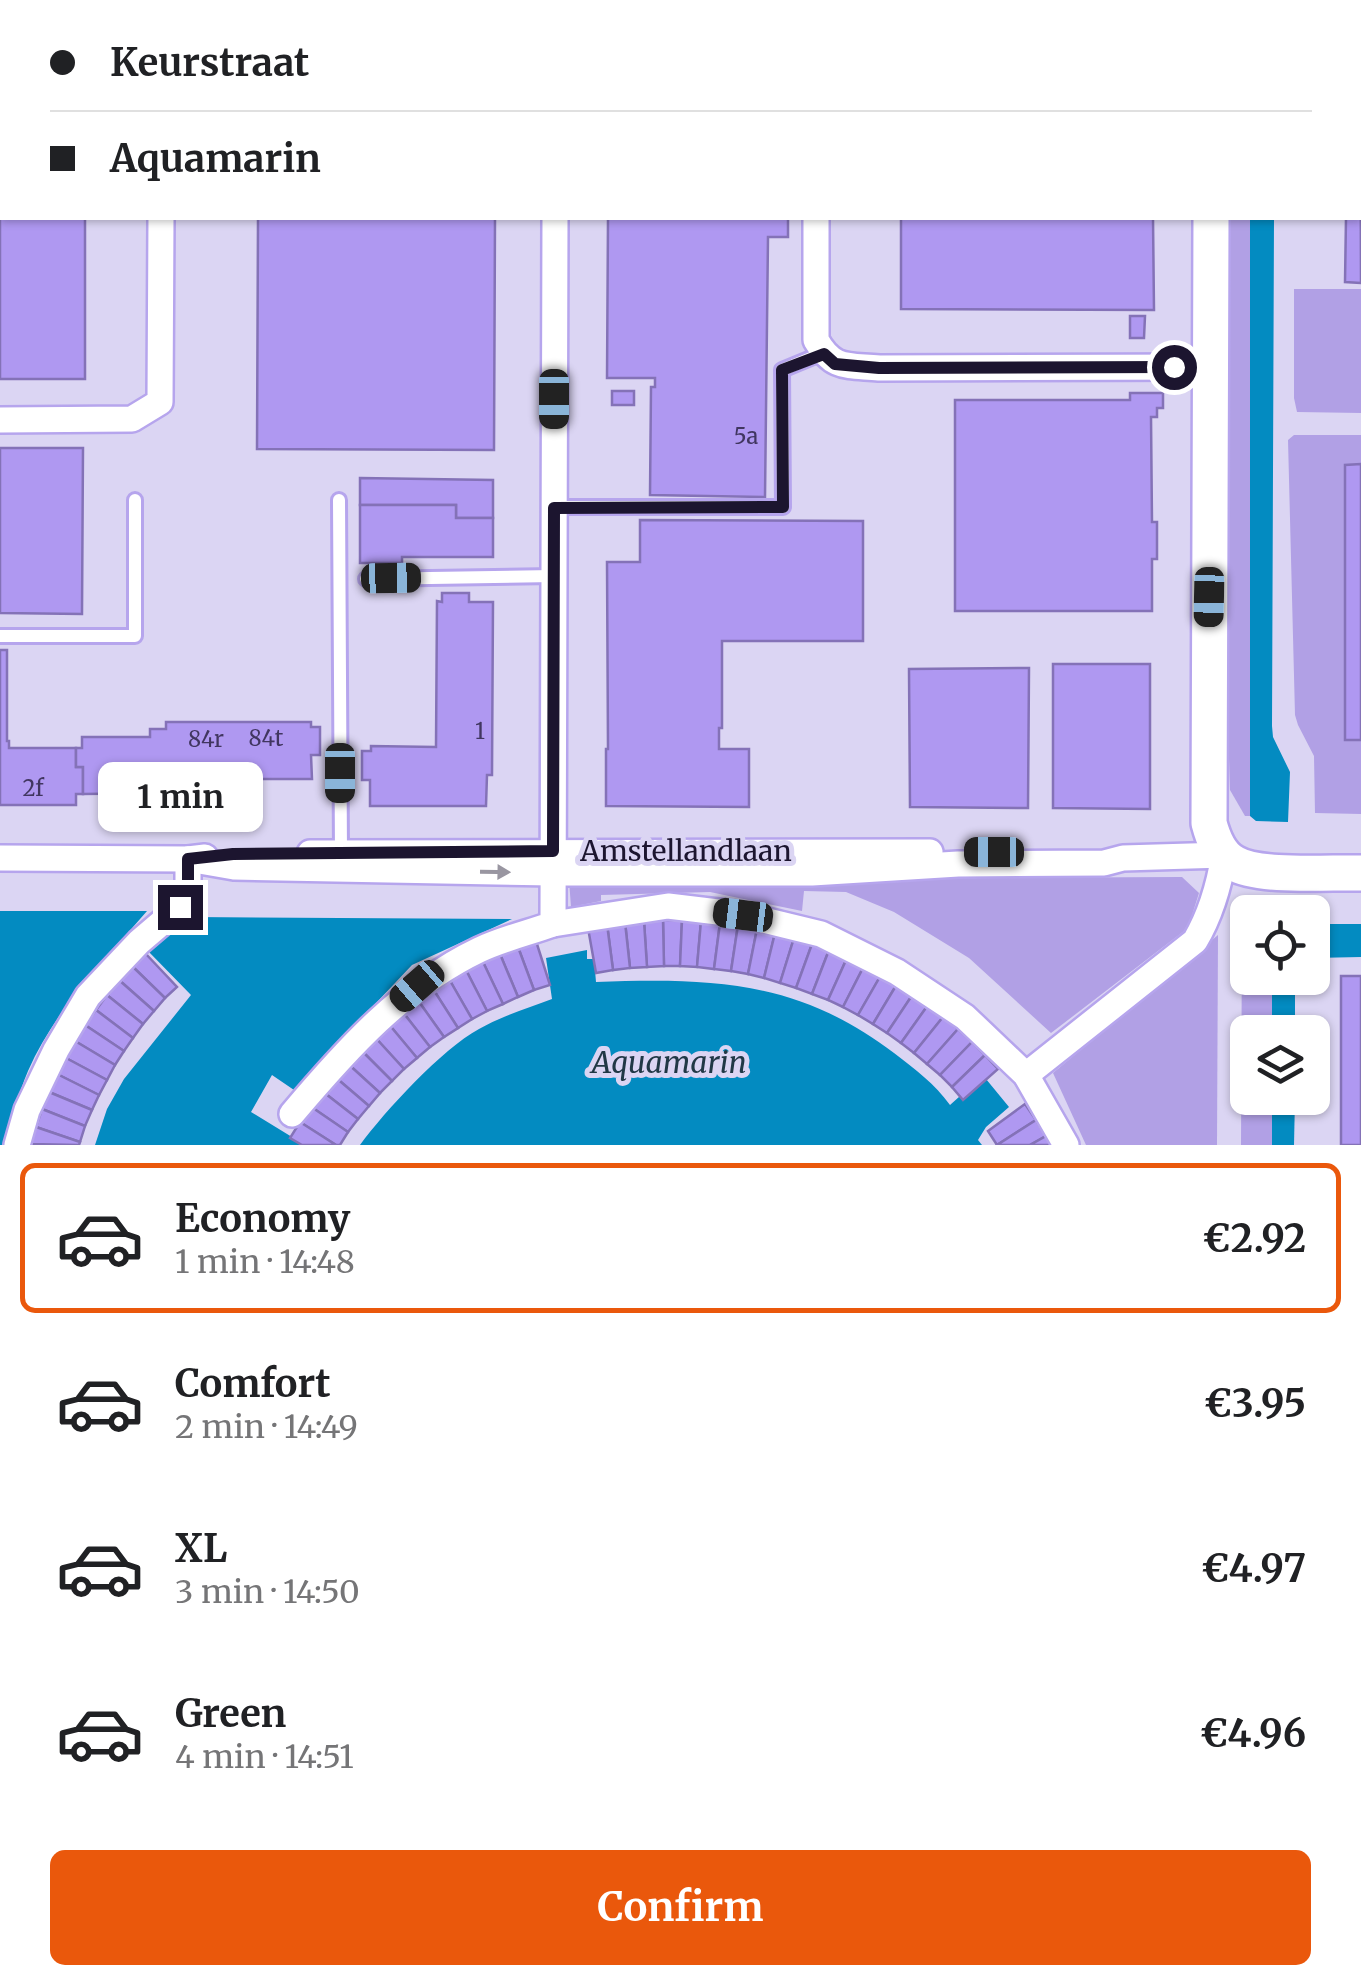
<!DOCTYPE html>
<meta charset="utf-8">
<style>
body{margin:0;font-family:Merriweather,serif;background:#f6f6f6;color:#202124;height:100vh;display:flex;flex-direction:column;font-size:38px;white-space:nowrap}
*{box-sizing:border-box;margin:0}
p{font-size:32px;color:#757577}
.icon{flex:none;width:55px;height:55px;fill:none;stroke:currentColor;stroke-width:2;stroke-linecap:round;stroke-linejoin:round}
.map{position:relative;height:1145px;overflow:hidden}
.details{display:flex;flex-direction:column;background:#fff;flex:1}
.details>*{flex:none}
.top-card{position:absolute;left:0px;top:0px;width:1362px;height:220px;box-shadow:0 2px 8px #0004;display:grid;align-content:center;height:220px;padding:0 50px;background:#fff}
.tools{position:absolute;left:1230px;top:895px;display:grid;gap:20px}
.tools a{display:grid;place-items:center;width:100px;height:100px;border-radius:15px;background:#fff;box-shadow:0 2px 8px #0004;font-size:50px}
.end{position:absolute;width:45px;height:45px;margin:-22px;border:12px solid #1c152f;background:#fff;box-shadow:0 0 0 5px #fff}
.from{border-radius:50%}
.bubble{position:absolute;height:70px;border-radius:15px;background:#fff;box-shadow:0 2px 8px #0004;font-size:32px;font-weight:700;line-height:70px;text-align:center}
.car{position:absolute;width:30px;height:60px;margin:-30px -15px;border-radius:12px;box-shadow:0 0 8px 2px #0007;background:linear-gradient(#222 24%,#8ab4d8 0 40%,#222 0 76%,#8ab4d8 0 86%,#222 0)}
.top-card b{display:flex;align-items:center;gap:35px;height:95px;font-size:38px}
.top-card b+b{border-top:2px solid #e0e0e0}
.top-card i{width:25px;height:25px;background:#202124}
ul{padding:18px 0 0;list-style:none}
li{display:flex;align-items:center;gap:30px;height:150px;margin:0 20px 15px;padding:0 30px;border:5px solid transparent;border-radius:15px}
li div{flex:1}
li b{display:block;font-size:38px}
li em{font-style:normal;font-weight:700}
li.on{border-color:#ea580c}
li>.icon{width:90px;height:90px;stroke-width:1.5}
.cta{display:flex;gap:20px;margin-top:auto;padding:20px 50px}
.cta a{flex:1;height:115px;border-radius:15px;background:#ea580c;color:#fff;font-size:40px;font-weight:700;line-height:115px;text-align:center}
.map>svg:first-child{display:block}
.green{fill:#b1a0e5}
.water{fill:#038bc1}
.building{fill:#af98f1;stroke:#8472b7;stroke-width:2.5}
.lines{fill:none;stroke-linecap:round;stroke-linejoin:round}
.service-casing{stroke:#b6a5ed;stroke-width:18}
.minor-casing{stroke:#b6a5ed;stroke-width:30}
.secondary-casing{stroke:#b6a5ed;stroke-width:40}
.service{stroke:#fff;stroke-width:12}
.minor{stroke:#fff;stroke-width:25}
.secondary{stroke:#fff;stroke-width:35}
.oneway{fill:#9996a1}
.route{stroke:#1c152f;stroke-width:12}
.labels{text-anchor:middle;stroke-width:10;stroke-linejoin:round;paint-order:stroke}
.number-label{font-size:22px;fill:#413660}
.street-label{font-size:28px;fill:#1c152f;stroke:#dbd5f3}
.water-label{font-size:30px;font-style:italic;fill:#213846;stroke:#dbd5f3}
</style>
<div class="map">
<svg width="1361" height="1145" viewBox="0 0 1361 1145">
<rect width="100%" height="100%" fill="#dbd5f3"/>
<g class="green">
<polygon points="1221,218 1250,218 1250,816 1245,816 1230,790 1220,468"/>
<polygon points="1294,289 1361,289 1361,413 1297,412 1294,398"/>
<polygon points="1294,435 1361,435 1361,814 1315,813 1314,756 1298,725 1295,715 1288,440"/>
<polygon points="1182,877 1199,893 1188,928 1051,1033 969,958 894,912 846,892 804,891 802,911 710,892 601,895 601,901 571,907 569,880"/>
<polygon points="1247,924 1248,978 1272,978 1272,1032 1248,1032 1248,1098 1272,1098 1272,1145 1241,1145 1242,925"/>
<polygon points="1218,935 1217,1145 1086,1145 1053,1073"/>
</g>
<g class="water">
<polygon points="1250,218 1274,218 1272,726 1273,737 1290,772 1288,822 1256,821 1250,816"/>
<path d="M 0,911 L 147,911 C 104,961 55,1009 28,1071 C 18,1094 12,1121 6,1145 L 0,1145 Z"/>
<polygon points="191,917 512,919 412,965 294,1090 272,1075 251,1112 305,1145 95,1145 107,1109 124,1079 191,995 149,952"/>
<polygon points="1313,924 1361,924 1361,957 1313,958"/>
<path d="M 587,950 L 587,959 L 594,959 L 596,982 C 712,978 798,980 894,1053 C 915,1069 935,1084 950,1105 L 978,1080 L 986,1079 L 1009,1107 L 986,1127 L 978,1140 L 982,1145 L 360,1145 C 385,1111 442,1049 479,1029 C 502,1016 528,1008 552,999 L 546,958 Z"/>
<rect x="1272" y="978" width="23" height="54"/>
<polygon points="1272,1098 1295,1098 1294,1145 1272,1145"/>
</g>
<g class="building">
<polygon points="0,0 85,0 85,2 2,2 2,218 85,218 85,379 0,379"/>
<rect x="259" y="0" width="237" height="2"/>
<rect x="610" y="0" width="159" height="2"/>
<rect x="900" y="0" width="253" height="2"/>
<polygon points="1360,9 1361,283 1345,282 1346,218 1360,218"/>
<polygon points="258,218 495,218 494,450 257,449"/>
<polygon points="608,218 788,218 788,237 768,237 765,497 650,495 651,387 655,387 655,378 607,378"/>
<polygon points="901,218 1153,218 1154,310 901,309"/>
<polygon points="1130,316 1145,316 1144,338 1130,338"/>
<rect x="612" y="391" width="22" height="14"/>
<polygon points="1130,393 1163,393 1163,408 1157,408 1157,417 1151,417 1152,522 1157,522 1157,559 1152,559 1152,611 955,611 955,400 1130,400"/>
<polygon points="0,448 83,448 82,614 0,613"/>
<polygon points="1361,464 1361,740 1345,740 1345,465"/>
<polygon points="360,478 493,480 493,518 456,518 456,505 360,505"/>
<polygon points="360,505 456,505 456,518 493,518 493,557 402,557 402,563 360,563"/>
<polygon points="640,520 863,521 863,641 722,641 722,728 719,728 719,749 749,749 749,807 606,806 606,749 608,749 607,562 640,562"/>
<polygon points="442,593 469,593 469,602 493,602 492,775 487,775 486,806 370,806 370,780 362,780 362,751 371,751 371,746 436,747 437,601 442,602"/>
<polygon points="0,650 7,650 7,741 9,741 9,748 76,748 76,767 83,767 83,794 76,794 76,805 0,805"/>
<polygon points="1053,664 1150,664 1150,809 1053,808"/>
<polygon points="1029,668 1028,808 910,807 909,669"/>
<polygon points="166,722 311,722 311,727 320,727 320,755 311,755 312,779 192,779 192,790 170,790 170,793 83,794 83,767 76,767 76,748 82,748 82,737 150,737 150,729 166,729"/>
<polygon points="663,920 682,920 680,966 664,966"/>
<polygon points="663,920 664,966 647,967 644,921"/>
<polygon points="682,920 701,921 697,967 680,966"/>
<polygon points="644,921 647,967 630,968 625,922"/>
<polygon points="701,921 720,923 714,969 697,967"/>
<polygon points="625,922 630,968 613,970 607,924"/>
<polygon points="720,923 738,925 731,971 714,969"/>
<polygon points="607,924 613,970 596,973 588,928"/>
<polygon points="738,925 757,929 748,974 731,971"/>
<polygon points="757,929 775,933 764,978 748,974"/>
<polygon points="775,933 794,938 780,983 764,978"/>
<polygon points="794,938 812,944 796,988 780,983"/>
<polygon points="536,941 550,985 534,990 518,947"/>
<polygon points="812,944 829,950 812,994 796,988"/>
<polygon points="518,947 534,990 518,997 500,954"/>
<polygon points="829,950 847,958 828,1000 812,994"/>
<polygon points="145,953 177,987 165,998 132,966"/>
<polygon points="500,954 518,997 503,1004 483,962"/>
<polygon points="847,958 864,966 843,1007 828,1000"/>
<polygon points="483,962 503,1004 487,1011 466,970"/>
<polygon points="132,966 165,998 154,1011 119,980"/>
<polygon points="864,966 881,975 858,1015 843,1007"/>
<polygon points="466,970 487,1011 472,1019 449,979"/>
<polygon points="881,975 897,984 873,1024 858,1015"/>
<rect x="1341" y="976" width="20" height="169"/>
<polygon points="449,979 472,1019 458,1028 433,989"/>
<polygon points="119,980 154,1011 143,1024 107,995"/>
<polygon points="897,984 913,994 887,1033 873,1024"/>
<polygon points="433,989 458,1028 444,1037 417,999"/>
<polygon points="913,994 928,1005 901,1043 887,1033"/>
<polygon points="107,995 143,1024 133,1038 96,1010"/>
<polygon points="417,999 444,1037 430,1047 402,1011"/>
<polygon points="928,1005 943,1017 914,1053 901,1043"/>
<polygon points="96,1010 133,1038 124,1051 85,1025"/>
<polygon points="402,1011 430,1047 417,1058 387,1022"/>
<polygon points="943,1017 958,1029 927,1064 914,1053"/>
<polygon points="387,1022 417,1058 404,1069 373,1035"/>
<polygon points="85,1025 124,1051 115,1065 75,1041"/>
<polygon points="958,1029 972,1042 940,1075 927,1064"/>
<polygon points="373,1035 404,1069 392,1081 359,1048"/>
<polygon points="75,1041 115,1065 107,1080 66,1058"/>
<polygon points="972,1042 985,1055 952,1087 940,1075"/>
<polygon points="359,1048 392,1081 380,1093 346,1062"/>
<polygon points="985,1055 998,1069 963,1100 952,1087"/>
<polygon points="66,1058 107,1080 99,1095 57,1074"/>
<polygon points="346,1062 380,1093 369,1106 334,1076"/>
<polygon points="57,1074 99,1095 92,1110 49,1092"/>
<polygon points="334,1076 369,1106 358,1119 322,1091"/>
<polygon points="322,1091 358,1119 348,1132 310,1106"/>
<polygon points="49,1092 92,1110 85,1126 42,1109"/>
<polygon points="1025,1104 1036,1120 997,1145 988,1131"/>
<polygon points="310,1106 348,1132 340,1145 336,1145 300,1122"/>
<polygon points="42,1109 85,1126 80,1142 36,1127"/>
<polygon points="1036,1120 1046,1136 1030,1145 997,1145"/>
<polygon points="300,1122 336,1145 302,1145 290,1138"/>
<polygon points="36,1127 80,1142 79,1145 30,1144"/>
<polygon points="1046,1136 1051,1145 1030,1145"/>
</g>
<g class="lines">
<g class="service-casing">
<g id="service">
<polyline points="339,500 341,853"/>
<polyline points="554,507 783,507 782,370 823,353"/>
<polyline points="366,579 554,576"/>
<polyline points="0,636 135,636 135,500"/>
</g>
</g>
<g class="minor-casing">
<g id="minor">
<polyline points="161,2 161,0"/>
<polyline points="555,2 555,0"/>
<polyline points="818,2 818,0"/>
<path d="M 816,218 L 816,340 C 833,370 847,365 879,368 L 1211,367"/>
<polyline points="0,420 132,419 160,402 161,218"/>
<polyline points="310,853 930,852"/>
<polyline points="0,858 188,859 205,857"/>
<path d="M 188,859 L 234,867 L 553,873 L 812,873 L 958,864 L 1104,863 L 1123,858 L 1224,855 C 1219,886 1211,914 1195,941 L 1026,1075"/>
<polyline points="553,924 668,906 743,915 821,934 897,972 965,1017 1026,1075 1066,1145"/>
<path d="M 292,1114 C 346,1050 402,987 479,950 C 502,939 528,933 553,924 L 555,218"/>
<polyline points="17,1145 27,1110 56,1050 88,996 139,942 180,907 188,894 188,859"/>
</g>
</g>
<g class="secondary-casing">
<g id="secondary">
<polyline points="1212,2 1212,0"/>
<path d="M 1211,218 L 1209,823 C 1213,838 1219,855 1234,863 C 1259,878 1330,872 1361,873"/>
</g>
</g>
<use href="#service" class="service"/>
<use href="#minor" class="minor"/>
<use href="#secondary" class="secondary"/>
</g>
<defs><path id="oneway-solid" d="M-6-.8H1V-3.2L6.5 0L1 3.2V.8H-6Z" transform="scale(2.5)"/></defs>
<use class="oneway" href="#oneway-solid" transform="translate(495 872) rotate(1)"/>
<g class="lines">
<polyline class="route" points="180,907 188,894 188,859 233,854 553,851 554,508 783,507 782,370 824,354 835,364 879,368 1174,367"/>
</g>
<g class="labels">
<g class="number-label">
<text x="746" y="444">5a</text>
<text x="480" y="739">1</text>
<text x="266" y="746">84t</text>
<text x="206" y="747">84r</text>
<text x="33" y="796">2f</text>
</g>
<g class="street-label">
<text x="686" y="861">Amstellandlaan</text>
</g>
<g class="water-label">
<text x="669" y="1073">Aquamarin</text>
</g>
</g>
</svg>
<div class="tools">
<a><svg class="icon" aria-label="locate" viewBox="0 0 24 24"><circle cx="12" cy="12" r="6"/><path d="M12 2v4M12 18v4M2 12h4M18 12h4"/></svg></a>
<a><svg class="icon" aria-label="layers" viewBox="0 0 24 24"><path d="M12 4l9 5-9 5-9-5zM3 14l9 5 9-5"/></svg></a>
</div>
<i class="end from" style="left:1174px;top:367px"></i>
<i class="end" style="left:180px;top:907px"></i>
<div class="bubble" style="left:98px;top:762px;width:165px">1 min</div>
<i class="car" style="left:554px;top:399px;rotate:180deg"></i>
<i class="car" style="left:391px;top:578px;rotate:89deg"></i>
<i class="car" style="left:1209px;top:597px;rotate:181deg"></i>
<i class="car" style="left:340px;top:773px;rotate:180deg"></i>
<i class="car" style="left:994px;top:852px;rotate:270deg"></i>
<i class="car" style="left:743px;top:915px;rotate:277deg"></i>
<i class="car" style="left:417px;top:986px;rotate:229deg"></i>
<div class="top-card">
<b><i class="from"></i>Keurstraat</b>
<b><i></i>Aquamarin</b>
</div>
</div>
<section class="details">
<ul>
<li class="on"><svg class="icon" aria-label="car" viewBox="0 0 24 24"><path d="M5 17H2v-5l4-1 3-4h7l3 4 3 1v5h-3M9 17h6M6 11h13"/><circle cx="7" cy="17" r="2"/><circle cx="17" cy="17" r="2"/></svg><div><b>Economy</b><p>1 min · 14:48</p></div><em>€2.92</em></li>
<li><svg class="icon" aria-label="car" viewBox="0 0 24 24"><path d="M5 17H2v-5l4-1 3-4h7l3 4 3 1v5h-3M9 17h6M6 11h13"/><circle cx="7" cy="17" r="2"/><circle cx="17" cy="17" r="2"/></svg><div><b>Comfort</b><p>2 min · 14:49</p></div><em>€3.95</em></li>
<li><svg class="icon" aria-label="car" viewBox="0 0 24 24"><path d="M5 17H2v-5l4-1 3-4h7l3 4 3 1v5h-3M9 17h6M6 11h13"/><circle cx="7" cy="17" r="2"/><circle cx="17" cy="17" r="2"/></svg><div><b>XL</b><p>3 min · 14:50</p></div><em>€4.97</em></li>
<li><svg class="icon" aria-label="car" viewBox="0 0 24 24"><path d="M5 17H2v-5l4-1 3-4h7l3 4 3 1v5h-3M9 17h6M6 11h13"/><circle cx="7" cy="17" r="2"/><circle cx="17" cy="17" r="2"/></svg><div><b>Green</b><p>4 min · 14:51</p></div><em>€4.96</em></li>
</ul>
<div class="cta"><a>Confirm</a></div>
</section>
